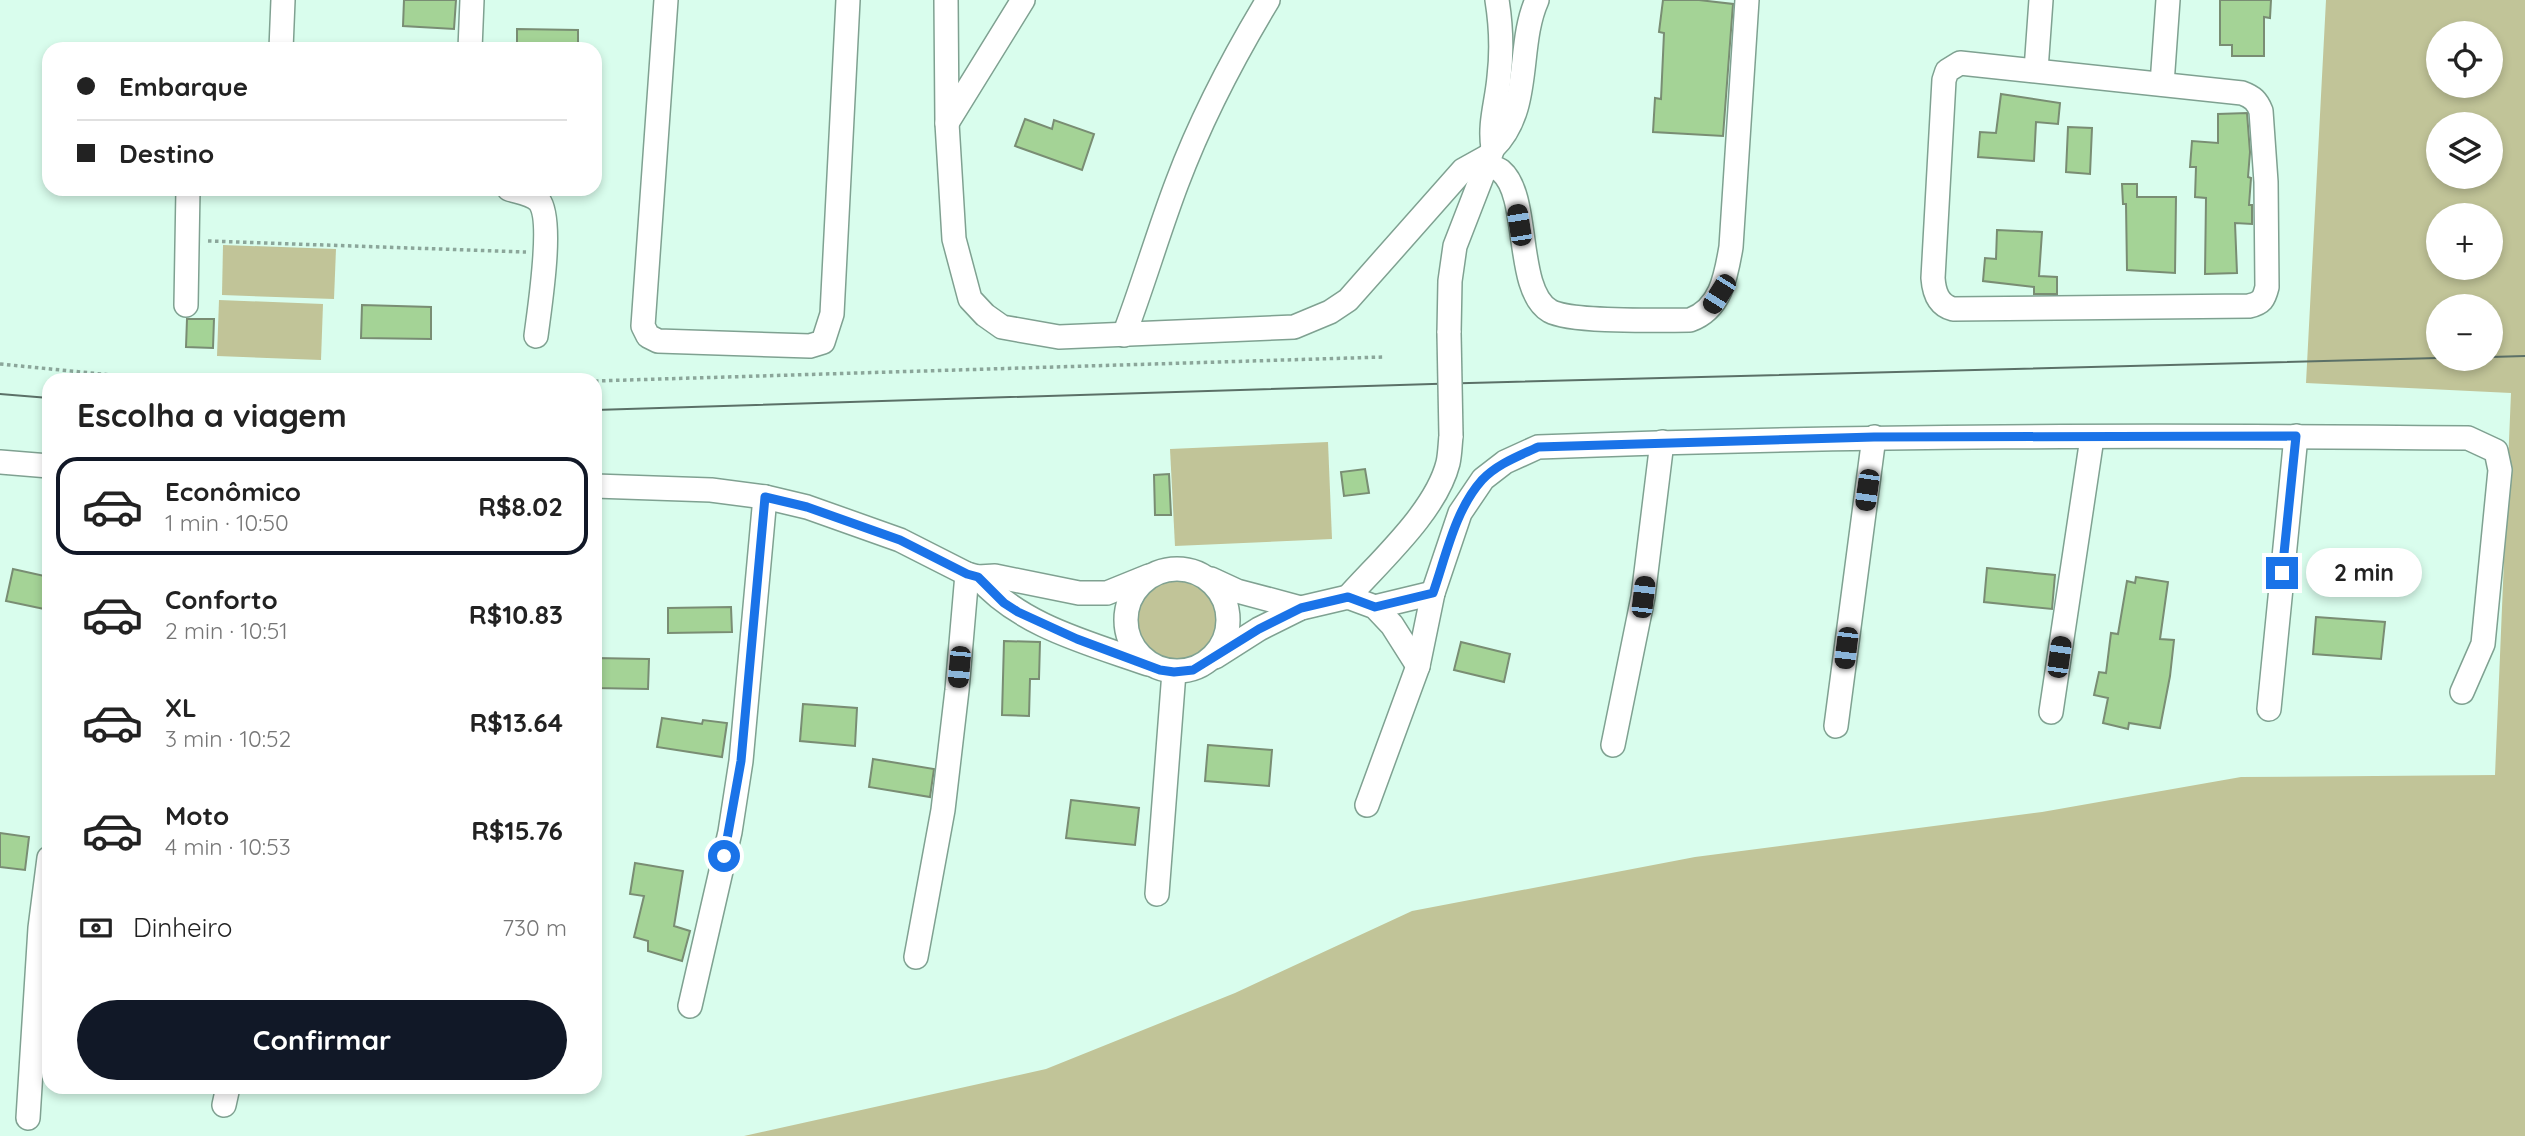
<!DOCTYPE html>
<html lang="pt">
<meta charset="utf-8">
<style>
body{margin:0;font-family:Quicksand,sans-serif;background:#f2f2f2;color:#222;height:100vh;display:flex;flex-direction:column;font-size:26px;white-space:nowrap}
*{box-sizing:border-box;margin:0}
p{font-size:23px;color:#767676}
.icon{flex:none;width:38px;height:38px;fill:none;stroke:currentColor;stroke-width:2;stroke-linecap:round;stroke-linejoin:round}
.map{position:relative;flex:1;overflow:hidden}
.sheet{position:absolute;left:42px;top:373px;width:560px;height:721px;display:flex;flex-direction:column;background:#fff;border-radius:21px;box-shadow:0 4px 10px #0003}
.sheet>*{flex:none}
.banner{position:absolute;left:42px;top:42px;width:560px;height:154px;border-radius:21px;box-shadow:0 4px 10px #0003;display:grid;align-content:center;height:154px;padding:0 35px;background:#fff}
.buttons{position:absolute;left:2426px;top:21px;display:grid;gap:14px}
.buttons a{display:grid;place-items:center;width:77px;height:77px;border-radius:50%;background:#fff;box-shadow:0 4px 10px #0003;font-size:35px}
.end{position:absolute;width:32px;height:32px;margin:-16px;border:9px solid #1a73e8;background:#fff;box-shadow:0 0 0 4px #fff}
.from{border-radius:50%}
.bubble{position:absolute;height:49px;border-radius:24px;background:#fff;box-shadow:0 4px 10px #0003;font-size:23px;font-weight:800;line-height:49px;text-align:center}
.car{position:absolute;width:21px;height:42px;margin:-21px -10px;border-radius:9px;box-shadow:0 0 5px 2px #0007;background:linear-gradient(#222 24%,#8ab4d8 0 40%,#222 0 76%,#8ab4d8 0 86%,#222 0)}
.banner b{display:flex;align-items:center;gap:24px;height:66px;font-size:26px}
.banner b+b{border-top:2px solid #e0e0e0}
.banner i{width:18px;height:18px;background:#222}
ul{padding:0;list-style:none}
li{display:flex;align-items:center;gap:21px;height:98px;margin:0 14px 10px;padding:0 21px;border:4px solid transparent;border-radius:21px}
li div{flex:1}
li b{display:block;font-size:26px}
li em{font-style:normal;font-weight:800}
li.on{border-color:#111827}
li>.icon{width:63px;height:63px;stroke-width:1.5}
h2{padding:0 35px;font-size:32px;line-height:84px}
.pay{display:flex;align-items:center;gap:18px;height:77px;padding:0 35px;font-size:26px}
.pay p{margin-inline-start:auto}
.cta{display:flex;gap:14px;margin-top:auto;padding:14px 35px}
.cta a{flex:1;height:80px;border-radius:42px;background:#111827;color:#fff;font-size:28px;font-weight:800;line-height:80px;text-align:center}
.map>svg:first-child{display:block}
.green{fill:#c1c498;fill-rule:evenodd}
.building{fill:#a4d396;stroke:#798d73;stroke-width:2}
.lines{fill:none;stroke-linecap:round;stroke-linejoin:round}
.minor-casing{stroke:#7fa191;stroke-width:26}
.path{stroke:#8ba69a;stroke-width:3.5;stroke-dasharray:3.5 3.5;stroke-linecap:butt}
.minor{stroke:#fff;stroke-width:23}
.tram{stroke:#5b7067;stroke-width:2}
.minor-bridge-casing{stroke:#7fa191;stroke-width:26;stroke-linecap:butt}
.minor-bridge{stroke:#fff;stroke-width:23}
.route{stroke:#1a73e8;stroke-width:9}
</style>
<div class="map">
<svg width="2525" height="1136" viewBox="0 0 2525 1136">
<rect width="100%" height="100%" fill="#d9fded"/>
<g class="green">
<path d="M 2326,0 L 2525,0 L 2525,1136 L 744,1136 L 1046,1069 L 1235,993 L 1412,911 L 1695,857 L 2042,812 L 2241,777 L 2495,775 L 2511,393 L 2306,383 ZM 2438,33 L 2490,33 L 2490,86 L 2438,86 ZM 2438,124 L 2490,124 L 2490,177 L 2438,177 ZM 2438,215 L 2490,215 L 2490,268 L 2438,268 ZM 2438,306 L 2490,306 L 2490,359 L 2438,359 Z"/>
<polygon points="223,245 336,249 334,299 222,295"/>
<polygon points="219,300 323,304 321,360 217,356"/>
<polygon points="1328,442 1332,539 1175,546 1170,449"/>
<circle cx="1177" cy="620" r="42"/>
</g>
<g class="building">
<polygon points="404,0 456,0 454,29 403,26"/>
<polygon points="1663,0 1699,0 1733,4 1723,136 1653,132 1655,98 1661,99 1664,33 1659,32"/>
<polygon points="2220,0 2271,0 2270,18 2264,17 2264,56 2232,56 2232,45 2220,45"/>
<polygon points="517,29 578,30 578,49 517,49"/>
<polygon points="2001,94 2060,103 2058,124 2036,122 2034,161 1978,157 1980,132 1996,133"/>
<polygon points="2247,113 2250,152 2248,177 2251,178 2249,205 2252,205 2252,224 2235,223 2237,273 2205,274 2206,198 2195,197 2196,167 2190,167 2192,141 2218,143 2218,114"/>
<polygon points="1025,119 1052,129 1054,120 1094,134 1082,170 1015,146"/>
<polygon points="2068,127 2092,128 2090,174 2066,172"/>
<polygon points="2122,184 2137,184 2137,197 2176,197 2175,273 2127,270 2126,204 2123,204"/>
<polygon points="1997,230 2042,232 2039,276 2057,277 2057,294 2034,294 2034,287 1983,281 1985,258 1996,259"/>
<polygon points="362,305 431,307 431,339 361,338"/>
<polygon points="187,319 214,319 213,348 186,347"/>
<polygon points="1365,469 1369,493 1344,496 1341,472"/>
<polygon points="1169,474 1171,515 1155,515 1154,475"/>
<polygon points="1987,568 2055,575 2052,609 1984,602"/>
<polygon points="13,569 49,577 49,610 6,601"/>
<polygon points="2136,577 2168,582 2160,639 2174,640 2170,676 2160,728 2129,723 2128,729 2103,723 2108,698 2094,695 2099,672 2106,673 2111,633 2118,634 2127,581 2135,583"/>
<polygon points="731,607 732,632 668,633 668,608"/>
<polygon points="2316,617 2385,622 2381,659 2313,654"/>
<polygon points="1004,641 1040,642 1039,679 1030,679 1029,716 1002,715"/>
<polygon points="1461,642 1510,654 1504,682 1454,670"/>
<polygon points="595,658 649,659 648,689 595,688"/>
<polygon points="803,704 857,708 855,746 800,741"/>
<polygon points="662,718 702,724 703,720 727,723 722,757 657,747"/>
<polygon points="1208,745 1272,750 1269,786 1205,781"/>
<polygon points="873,759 934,769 930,797 869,787"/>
<polygon points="1071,800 1139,808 1135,845 1066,838"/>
<polygon points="0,833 29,837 25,870 0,867"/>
<polygon points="635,863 683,871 674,926 690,931 682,961 648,951 648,941 634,937 644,896 630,894"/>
</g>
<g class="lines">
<g class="minor-casing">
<g id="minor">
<polyline points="666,0 643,326 648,336 658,341 810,346 823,342 832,314 848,0"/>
<polyline points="946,0 947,123 954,239 970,299 985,315 1002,327 1059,337 1294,327 1330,312 1348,300 1463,170 1490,155"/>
<polyline points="281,49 283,0"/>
<polyline points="470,49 472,0"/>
<path d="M 1960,63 L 2242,93 C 2253,97 2257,101 2261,111 L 2266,182 L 2267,287 C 2264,299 2262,303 2249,306 L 1953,309 C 1938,305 1934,292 1933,278 L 1944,80 L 1947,71 Z"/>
<polyline points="2036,70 2041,0"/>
<polyline points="2162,84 2168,0"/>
<polyline points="947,123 1023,0"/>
<path d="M 1493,148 C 1489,123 1497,102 1499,77 C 1502,52 1501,25 1497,0"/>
<path d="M 1486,165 C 1490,167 1497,168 1501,171 C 1531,196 1514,290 1550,311 C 1572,323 1661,320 1690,320 C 1721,309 1726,276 1731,247 L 1747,0"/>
<path d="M 509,189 C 518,192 532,194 539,201 C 554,220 539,311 536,336"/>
<polyline points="186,305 188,189"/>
<path d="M 1449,333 L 1450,281 L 1455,246 L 1493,148 C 1533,109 1516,47 1537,0"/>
<path d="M 1124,335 C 1143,285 1158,233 1177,183 C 1201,119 1233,58 1268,0"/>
<polyline points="0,462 49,466"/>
<polyline points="595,486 711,490 765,497 807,507 900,540 967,574 978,577 995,576 1079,593 1107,593 1149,576"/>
<circle cx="1177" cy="620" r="51"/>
<path d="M 978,577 C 1020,626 1089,643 1148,664"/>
<polyline points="1211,579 1237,591 1301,608"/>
<path d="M 1348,597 C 1381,560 1436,511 1448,463 C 1450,454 1450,445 1451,436"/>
<polyline points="1375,607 1433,593"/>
<polyline points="1215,657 1259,629 1301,608 1348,597 1375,607 1392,625 1418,666"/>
<polyline points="2269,709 2296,436"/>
<polyline points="2051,712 2092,438"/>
<polyline points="1836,726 1874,437"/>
<polyline points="1613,745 1643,597 1662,442"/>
<path d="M 1367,805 L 1418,666 L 1433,593 L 1460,513 L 1483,479 L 1505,462 L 1538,447 C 1848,435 2158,435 2468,438 L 2496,451 L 2500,470 L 2483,644 L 2462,692"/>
<polyline points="1157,894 1174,672"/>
<polyline points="916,957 943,810 957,690 967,574"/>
<polyline points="690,1006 730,832 741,761 765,497"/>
<polyline points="224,1105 228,1087"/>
<polyline points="28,1118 40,928 49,858"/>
</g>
</g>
<g class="path">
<polyline points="208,241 526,252"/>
<polyline points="0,364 162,380"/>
<polyline points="595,381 1383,357"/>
</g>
<use href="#minor" class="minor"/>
<g class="tram">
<polyline points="2490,357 2525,356"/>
<polyline points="0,394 49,398"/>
<polyline points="595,410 1432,384 2438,358"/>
</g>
<g class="minor-bridge-casing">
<polyline id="minor-bridge" points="1449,333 1451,436"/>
</g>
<use href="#minor-bridge" class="minor-bridge"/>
</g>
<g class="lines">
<path class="route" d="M 724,856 L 741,761 L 765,497 L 807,507 L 900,540 L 967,574 L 978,577 L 1004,603 L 1018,612 L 1077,639 L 1160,670 L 1174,672 L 1193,670 L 1259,629 L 1301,608 L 1348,597 L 1375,607 L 1433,593 C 1446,556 1455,510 1482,480 C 1497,464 1519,456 1538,447 L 1874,437 L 2296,436 L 2282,573"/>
</g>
</svg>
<div class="buttons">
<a><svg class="icon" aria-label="locate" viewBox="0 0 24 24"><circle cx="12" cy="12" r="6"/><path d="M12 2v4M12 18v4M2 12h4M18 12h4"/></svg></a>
<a><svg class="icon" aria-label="layers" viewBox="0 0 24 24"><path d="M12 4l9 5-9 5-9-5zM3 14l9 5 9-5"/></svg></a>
<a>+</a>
<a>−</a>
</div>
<i class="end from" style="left:724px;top:856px"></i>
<i class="end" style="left:2282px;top:573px"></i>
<div class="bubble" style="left:2306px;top:548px;width:116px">2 min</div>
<i class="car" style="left:1519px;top:225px;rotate:351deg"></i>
<i class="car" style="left:1719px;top:294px;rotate:212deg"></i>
<i class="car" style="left:1867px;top:490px;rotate:188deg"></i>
<i class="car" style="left:1643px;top:597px;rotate:7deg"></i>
<i class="car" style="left:1846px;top:648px;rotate:187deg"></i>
<i class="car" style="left:2059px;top:657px;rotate:8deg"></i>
<i class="car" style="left:959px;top:667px;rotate:185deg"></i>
<div class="banner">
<b><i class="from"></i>Embarque</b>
<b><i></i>Destino</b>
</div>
<section class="sheet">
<h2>Escolha a viagem</h2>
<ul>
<li class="on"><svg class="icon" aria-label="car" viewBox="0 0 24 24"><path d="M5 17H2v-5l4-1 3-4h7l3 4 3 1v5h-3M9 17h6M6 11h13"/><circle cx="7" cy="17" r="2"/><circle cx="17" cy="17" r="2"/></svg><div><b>Econômico</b><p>1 min · 10:50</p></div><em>R$8.02</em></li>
<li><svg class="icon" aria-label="car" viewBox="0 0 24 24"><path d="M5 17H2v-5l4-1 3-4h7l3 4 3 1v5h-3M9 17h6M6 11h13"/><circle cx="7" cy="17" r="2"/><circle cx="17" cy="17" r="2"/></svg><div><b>Conforto</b><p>2 min · 10:51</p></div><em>R$10.83</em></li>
<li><svg class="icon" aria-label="car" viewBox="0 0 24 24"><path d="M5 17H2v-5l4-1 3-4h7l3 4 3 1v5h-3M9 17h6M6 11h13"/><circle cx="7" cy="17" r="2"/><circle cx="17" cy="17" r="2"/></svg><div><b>XL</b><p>3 min · 10:52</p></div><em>R$13.64</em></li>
<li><svg class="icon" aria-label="car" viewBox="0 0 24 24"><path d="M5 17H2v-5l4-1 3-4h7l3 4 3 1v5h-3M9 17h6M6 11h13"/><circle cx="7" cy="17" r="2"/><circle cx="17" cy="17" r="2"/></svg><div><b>Moto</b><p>4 min · 10:53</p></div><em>R$15.76</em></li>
</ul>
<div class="pay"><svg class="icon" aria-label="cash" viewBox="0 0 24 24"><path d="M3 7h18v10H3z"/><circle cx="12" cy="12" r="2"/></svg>Dinheiro<p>730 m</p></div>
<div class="cta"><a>Confirmar</a></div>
</section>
</div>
